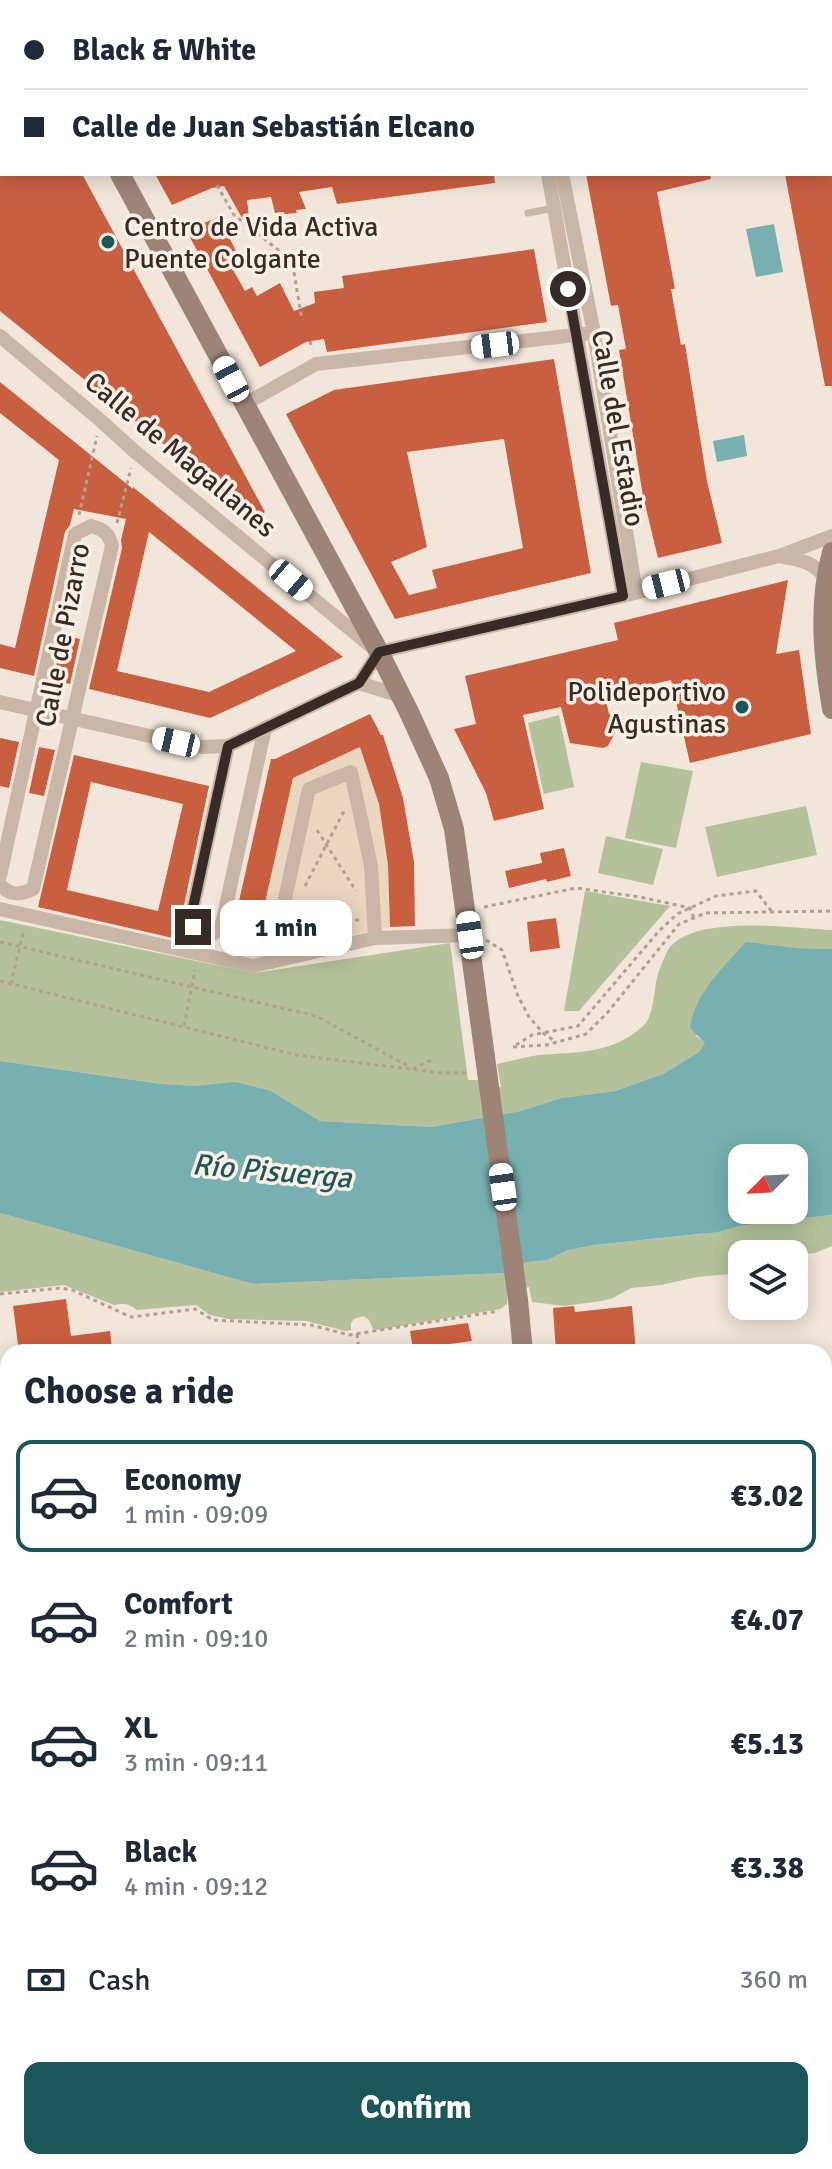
<!DOCTYPE html>
<meta charset="utf-8">
<style>
body{margin:0;font-family:Signika,sans-serif;background:#f6f6f7;color:#1f2937;height:100vh;display:flex;flex-direction:column;font-size:30px;white-space:nowrap}
*{box-sizing:border-box;margin:0}
p{font-size:26px;color:#747a83}
.icon{flex:none;width:44px;height:44px;fill:none;stroke:currentColor;stroke-width:2;stroke-linecap:round;stroke-linejoin:round}
.map{position:relative;flex:1;overflow:hidden}
.sheet{position:absolute;left:0px;top:1344px;width:832px;height:826px;display:flex;flex-direction:column;background:#fff;border-radius:24px 24px 0 0;box-shadow:0 4px 20px #0003}
.sheet>*{flex:none}
.guide{position:absolute;left:0px;top:0px;width:832px;height:176px;box-shadow:0 4px 20px #0003;display:grid;align-content:center;height:176px;padding:0 24px;background:#fff}
.needle{width:52px;rotate:246deg}
.controls{position:absolute;left:728px;top:1144px;display:grid;gap:16px}
.controls a{display:grid;place-items:center;width:80px;height:80px;border-radius:16px;background:#fff;box-shadow:0 4px 20px #0003;font-size:40px}
.end{position:absolute;width:36px;height:36px;margin:-18px;border:10px solid #362b27;background:#fff;box-shadow:0 0 0 4px #fff}
.from{border-radius:50%}
.bubble{position:absolute;height:56px;border-radius:16px;background:#fff;box-shadow:0 4px 20px #0003;font-size:26px;font-weight:800;line-height:56px;text-align:center}
.car{position:absolute;width:24px;height:48px;margin:-24px -12px;border-radius:10px;box-shadow:0 0 6px 2px #0007;background:linear-gradient(#fff 24%,#345 0 40%,#fff 0 76%,#345 0 86%,#fff 0)}
.guide b{display:flex;align-items:center;gap:28px;height:76px;font-size:30px}
.guide b+b{border-top:2px solid #e0e1e3}
.guide i{width:20px;height:20px;background:#1f2937}
ul{padding:0;list-style:none}
li{display:flex;align-items:center;gap:24px;height:112px;margin:0 16px 12px;padding:0 8px;border:4px solid transparent;border-radius:16px}
li div{flex:1}
li b{display:block;font-size:30px}
li em{font-style:normal;font-weight:800}
li.on{border-color:#1b5659}
li>.icon{width:72px;height:72px;stroke-width:1.5}
h2{padding:0 24px;font-size:36px;line-height:96px}
.pay{display:flex;align-items:center;gap:20px;height:88px;padding:0 24px;font-size:30px}
.pay p{margin-inline-start:auto}
.action{display:flex;gap:16px;margin-top:auto;padding:16px 24px}
.action a{flex:1;height:92px;border-radius:16px;background:#1b5659;color:#fff;font-size:32px;font-weight:800;line-height:92px;text-align:center}
.map>svg:first-child{display:block}
.green{fill:#b5c19a}
.plaza{fill:#ebd7c0}
.water{fill:#78afb0;fill-rule:evenodd}
.building{fill:#c95f41;fill-rule:evenodd}
.lines{fill:none;stroke-linecap:round;stroke-linejoin:round}
.path{stroke:#b69f90;stroke-width:3;stroke-dasharray:4 4;stroke-linecap:butt}
.lane{stroke:#cab6a6;stroke-width:7}
.street{stroke:#cab6a6;stroke-width:14}
.secondary{stroke:#9e8477;stroke-width:20}
.primary{stroke:#796257;stroke-width:20}
.highway{stroke:#57453e;stroke-width:24}
.route{stroke:#362b27;stroke-width:10}
.poi-dot{fill:#1b5659;stroke:#faf0e6;stroke-width:3}
.labels{text-anchor:middle;stroke-width:7;stroke-linejoin:round;paint-order:stroke}
.poi-label{font-size:28px;fill:#362b27;stroke:#faf0e6;text-anchor:start}
.street-label{font-size:28px;fill:#362b27;stroke:#faf0e6}
.water-label{font-size:30px;font-style:italic;fill:#1b5659;stroke:#faf0e6}
</style>
<div class="map">
<svg width="832" height="2169" viewBox="0 0 832 2169">
<rect width="100%" height="100%" fill="#f2e6da"/>
<g class="green">
<polygon points="559,715 574,787 544,794 528,723"/>
<polygon points="641,762 693,771 676,848 625,838"/>
<polygon points="806,806 817,855 717,877 705,827"/>
<polygon points="606,836 663,849 653,885 598,873"/>
<polygon points="585,891 670,906 579,1011 564,1011"/>
<path d="M 0,920 L 254,973 L 450,943 L 468,1080 L 478,1080 L 481,1090 L 501,1087 L 497,1064 C 511,1061 525,1057 539,1055 C 578,1052 612,1054 643,1026 C 656,1014 653,984 660,968 C 663,962 666,951 671,946 C 701,915 791,928 832,930 L 832,949 L 796,948 L 696,1036 L 706,1043 L 699,1052 L 663,1074 L 615,1091 L 561,1098 L 521,1111 L 431,1127 L 320,1121 L 271,1091 L 162,1084 L 0,1061 Z"/>
<path d="M 0,1213 L 253,1284 L 504,1273 L 528,1262 L 547,1260 L 568,1250 L 594,1245 L 701,1234 L 739,1226 L 832,1215 L 832,1246 L 815,1253 L 794,1255 L 742,1254 L 741,1273 L 697,1277 L 661,1285 L 631,1288 L 613,1298 L 601,1301 L 564,1306 L 532,1302 L 529,1287 L 507,1291 L 507,1304 L 500,1309 L 377,1330 L 373,1329 L 369,1320 L 364,1316 L 354,1319 L 351,1323 L 351,1330 L 345,1331 L 306,1321 L 228,1319 L 210,1315 L 196,1305 L 137,1310 C 130,1304 123,1303 114,1305 L 64,1285 L 0,1292 Z"/>
<polygon points="8,1568 8,1717 0,1717 0,1569"/>
<polygon points="829,1792 832,1793 832,2169 627,2169 627,2162 824,2162 824,1800"/>
<polygon points="109,2162 550,2162 551,2169 108,2169"/>
</g>
<g class="plaza">
<polygon points="360,747 379,804 388,865 390,927 253,957 293,778"/>
<polygon points="824,1468 832,1468 832,1546 824,1540"/>
<polygon points="832,1756 832,1793 829,1793 824,1800 824,1764 830,1764"/>
</g>
<g class="water">
<polygon points="774,224 783,272 756,277 746,229"/>
<polygon points="744,435 747,456 717,462 713,441"/>
<path d="M 746,942 L 796,948 L 832,949 L 832,1215 L 739,1226 L 718,1232 L 594,1245 L 568,1250 L 547,1260 L 528,1262 L 504,1273 L 253,1284 L 0,1213 L 0,1061 L 162,1084 L 196,1086 L 235,1082 L 271,1091 L 320,1121 L 431,1127 L 521,1111 L 561,1098 L 615,1091 L 663,1074 L 699,1052 L 705,1043 L 690,1028 C 694,994 725,966 746,942 ZM 742,1158 L 794,1158 L 794,1210 L 742,1210 Z"/>
</g>
<g class="building">
<polygon points="0,174 82,174 265,512 256,519 0,311"/>
<polygon points="155,174 494,174 495,183 337,204 332,187 299,192 306,209 296,210 297,213 284,214 284,212 275,213 271,197 247,200 251,234 224,186 212,188 172,205"/>
<polygon points="586,174 710,174 711,179 657,192 675,289 671,289 681,345 685,344 707,481 722,543 658,558 643,496 619,350 626,349 618,305 611,306"/>
<polygon points="785,174 832,174 832,386 825,386"/>
<polygon points="219,217 242,263 232,268 245,291 252,287 257,296 280,283 294,311 315,303 314,292 344,288 342,276 534,249 547,322 327,352 324,339 306,342 260,367 186,230"/>
<path d="M 554,359 L 591,573 L 395,619 L 286,414 L 334,390 ZM 504,439 L 523,548 L 432,570 L 437,588 L 409,595 L 391,562 L 427,547 L 407,452 Z"/>
<path d="M 0,382 L 133,489 L 133,487 L 343,657 L 210,718 L 89,689 L 122,548 L 121,540 L 126,519 L 74,509 L 70,525 L 65,532 L 34,676 L 0,668 L 0,644 L 15,648 L 59,460 L 0,413 ZM 149,532 L 296,651 L 209,692 L 117,671 Z"/>
<polygon points="788,580 776,654 799,650 811,734 690,763 671,680 605,695 609,714 616,717 613,724 616,731 608,746 603,748 570,743 561,707 523,715 544,809 494,821 486,793 454,729 476,724 465,676 618,640 614,623"/>
<polygon points="63,635 80,639 70,684 53,681"/>
<polygon points="370,714 381,735 383,735 403,798 414,862 415,926 390,927 388,865 379,804 360,747 293,778 253,956 228,950 271,759 275,759"/>
<polygon points="0,738 19,742 9,788 0,786"/>
<polygon points="39,747 55,750 44,796 29,793"/>
<path d="M 74,755 L 209,786 L 177,939 L 38,907 ZM 91,782 L 183,804 L 158,911 L 67,890 Z"/>
<polygon points="564,848 571,876 547,882 546,879 509,888 505,871 542,863 540,853"/>
<polygon points="556,918 560,948 530,952 527,922"/>
<polygon points="66,1299 71,1336 110,1331 112,1349 89,1352 19,1352 13,1306"/>
<polygon points="574,1306 575,1312 632,1306 636,1352 556,1352 553,1308"/>
<polygon points="468,1323 472,1341 413,1349 410,1331"/>
</g>
<g class="lines">
<g class="path">
<polyline points="217,185 234,215 292,261 302,320"/>
<polyline points="310,341 312,349"/>
<polyline points="79,515 97,436"/>
<polyline points="117,523 131,468"/>
<polyline points="317,830 356,891"/>
<polyline points="305,886 344,811"/>
<polyline points="484,907 576,888 640,897 690,908 694,918"/>
<path d="M 293,934 C 313,926 338,919 360,920"/>
<polyline points="486,940 502,950 518,996 529,1017 543,1033 556,1042"/>
<polyline points="0,942 316,1016 410,1067"/>
<polyline points="0,981 296,1055 442,1073 470,1073"/>
<polyline points="11,984 24,929"/>
<polyline points="184,1026 195,970"/>
<polyline points="516,1045 532,1035 578,1026 659,931 677,914 716,896 756,891 772,912"/>
<polyline points="513,1047 547,1045 586,1034 608,1012 679,924 706,913 832,911"/>
<polyline points="413,1069 435,1058"/>
<polyline points="0,1294 61,1288 72,1290 131,1317 195,1309 213,1320 311,1325 349,1335 499,1311"/>
<polyline points="357,1334 359,1352"/>
<polyline points="824,1779 832,1780"/>
<polyline points="824,2063 832,2069"/>
<polyline points="256,2162 263,2169"/>
<polyline points="448,2162 451,2169"/>
<polyline points="465,2162 469,2169"/>
<polyline points="115,2169 117,2162"/>
<polyline points="120,2169 123,2162"/>
<polyline points="179,2169 193,2162"/>
<polyline points="498,2169 501,2162"/>
<polyline points="723,2169 725,2162"/>
</g>
<g class="lane">
<polyline points="821,0 821,2"/>
<polyline points="166,2 183,0"/>
<polyline points="762,2 778,0"/>
<polyline points="0,26 2,27"/>
<polyline points="830,47 832,57"/>
<polyline points="0,93 2,92"/>
<polyline points="528,213 554,208"/>
</g>
<g class="street">
<polyline points="548,174 623,596"/>
<polyline points="562,174 594,333 636,592"/>
<polyline points="0,336 100,420 133,450 372,647"/>
<polyline points="245,404 316,364 585,334"/>
<path d="M 783,557 C 801,560 814,562 825,578"/>
<polyline points="379,652 623,596 779,556 832,536"/>
<polyline points="359,683 401,696"/>
<polyline points="0,702 176,742 202,747 228,746 359,683 379,652"/>
<polyline points="228,746 191,917 193,927 201,935 214,933 222,924 265,728"/>
<path d="M 0,876 L 75,534 L 91,526 C 103,529 109,533 112,546 L 33,889 C 19,895 11,896 0,885"/>
<polyline points="0,909 253,966 375,938 470,935"/>
<polyline points="271,962 309,789 351,772 371,866 375,938"/>
<polyline points="0,1442 8,1441"/>
<polyline points="0,1934 8,1934"/>
<polyline points="88,2169 89,2162"/>
<polyline points="218,2169 224,2162"/>
</g>
<g class="secondary">
<polyline points="13,0 14,2"/>
<polyline points="41,0 42,2"/>
<polyline points="120,174 379,652 409,712 439,778 454,829 518,1300 523,1352"/>
<path d="M 832,552 C 818,604 823,656 832,709"/>
</g>
<g class="primary">
<polyline points="324,2 340,0"/>
<polyline points="549,2 566,0"/>
<polyline points="0,44 2,44"/>
<polyline points="0,71 2,71"/>
</g>
<g class="highway">
<polyline points="824,1427 832,1427"/>
<polyline points="824,1448 832,1448"/>
<polyline points="0,1516 8,1516"/>
<polyline points="0,1539 8,1538"/>
<polyline points="579,2162 580,2169"/>
<polyline points="610,2162 611,2169"/>
</g>
</g>
<g class="lines">
<polyline class="route" points="193,927 191,917 228,746 359,683 379,652 623,596 568,289"/>
</g>
<g class="poi-dot">
<circle cx="108" cy="242" r="8"/>
<circle cx="742" cy="707" r="8"/>
</g>
<g class="labels">
<g class="poi-label">
<text x="124" y="236">Centro de Vida Activa<tspan x="124" dy="32">Puente Colgante</tspan></text>
<text x="726" y="701" text-anchor="end">Polideportivo<tspan x="726" dy="32">Agustinas</tspan></text>
</g>
<g class="street-label">
<text transform="translate(619 428) rotate(80)" y="10">Calle del Estadio</text>
<text transform="translate(181 454) rotate(40)" y="10">Calle de Magallanes</text>
<text transform="translate(62 635) rotate(-79)" y="10">Calle de Pizarro</text>
</g>
<g class="water-label">
<text transform="translate(272 1171) rotate(5)" y="10">Río Pisuerga</text>
</g>
</g>
</svg>
<div class="controls">
<a><svg class="needle" viewBox="-14 -14 28 28"><path d="M0-13l5 13h-10z" fill="#e53935"/><path d="M0 13l5-13h-10z" fill="#747a83"/></svg></a>
<a><svg class="icon" aria-label="layers" viewBox="0 0 24 24"><path d="M12 4l9 5-9 5-9-5zM3 14l9 5 9-5"/></svg></a>
</div>
<i class="end from" style="left:568px;top:289px"></i>
<i class="end" style="left:193px;top:927px"></i>
<div class="bubble" style="left:220px;top:900px;width:132px">1 min</div>
<i class="car" style="left:495px;top:345px;rotate:263deg"></i>
<i class="car" style="left:231px;top:379px;rotate:332deg"></i>
<i class="car" style="left:291px;top:580px;rotate:130deg"></i>
<i class="car" style="left:666px;top:584px;rotate:256deg"></i>
<i class="car" style="left:176px;top:742px;rotate:283deg"></i>
<i class="car" style="left:470px;top:935px;rotate:352deg"></i>
<i class="car" style="left:503px;top:1187px;rotate:352deg"></i>
<div class="guide">
<b><i class="from"></i>Black &amp; White</b>
<b><i></i>Calle de Juan Sebastián Elcano</b>
</div>
<section class="sheet">
<h2>Choose a ride</h2>
<ul>
<li class="on"><svg class="icon" aria-label="car" viewBox="0 0 24 24"><path d="M5 17H2v-5l4-1 3-4h7l3 4 3 1v5h-3M9 17h6M6 11h13"/><circle cx="7" cy="17" r="2"/><circle cx="17" cy="17" r="2"/></svg><div><b>Economy</b><p>1 min · 09:09</p></div><em>€3.02</em></li>
<li><svg class="icon" aria-label="car" viewBox="0 0 24 24"><path d="M5 17H2v-5l4-1 3-4h7l3 4 3 1v5h-3M9 17h6M6 11h13"/><circle cx="7" cy="17" r="2"/><circle cx="17" cy="17" r="2"/></svg><div><b>Comfort</b><p>2 min · 09:10</p></div><em>€4.07</em></li>
<li><svg class="icon" aria-label="car" viewBox="0 0 24 24"><path d="M5 17H2v-5l4-1 3-4h7l3 4 3 1v5h-3M9 17h6M6 11h13"/><circle cx="7" cy="17" r="2"/><circle cx="17" cy="17" r="2"/></svg><div><b>XL</b><p>3 min · 09:11</p></div><em>€5.13</em></li>
<li><svg class="icon" aria-label="car" viewBox="0 0 24 24"><path d="M5 17H2v-5l4-1 3-4h7l3 4 3 1v5h-3M9 17h6M6 11h13"/><circle cx="7" cy="17" r="2"/><circle cx="17" cy="17" r="2"/></svg><div><b>Black</b><p>4 min · 09:12</p></div><em>€3.38</em></li>
</ul>
<div class="pay"><svg class="icon" aria-label="cash" viewBox="0 0 24 24"><path d="M3 7h18v10H3z"/><circle cx="12" cy="12" r="2"/></svg>Cash<p>360 m</p></div>
<div class="action"><a>Confirm</a></div>
</section>
</div>
